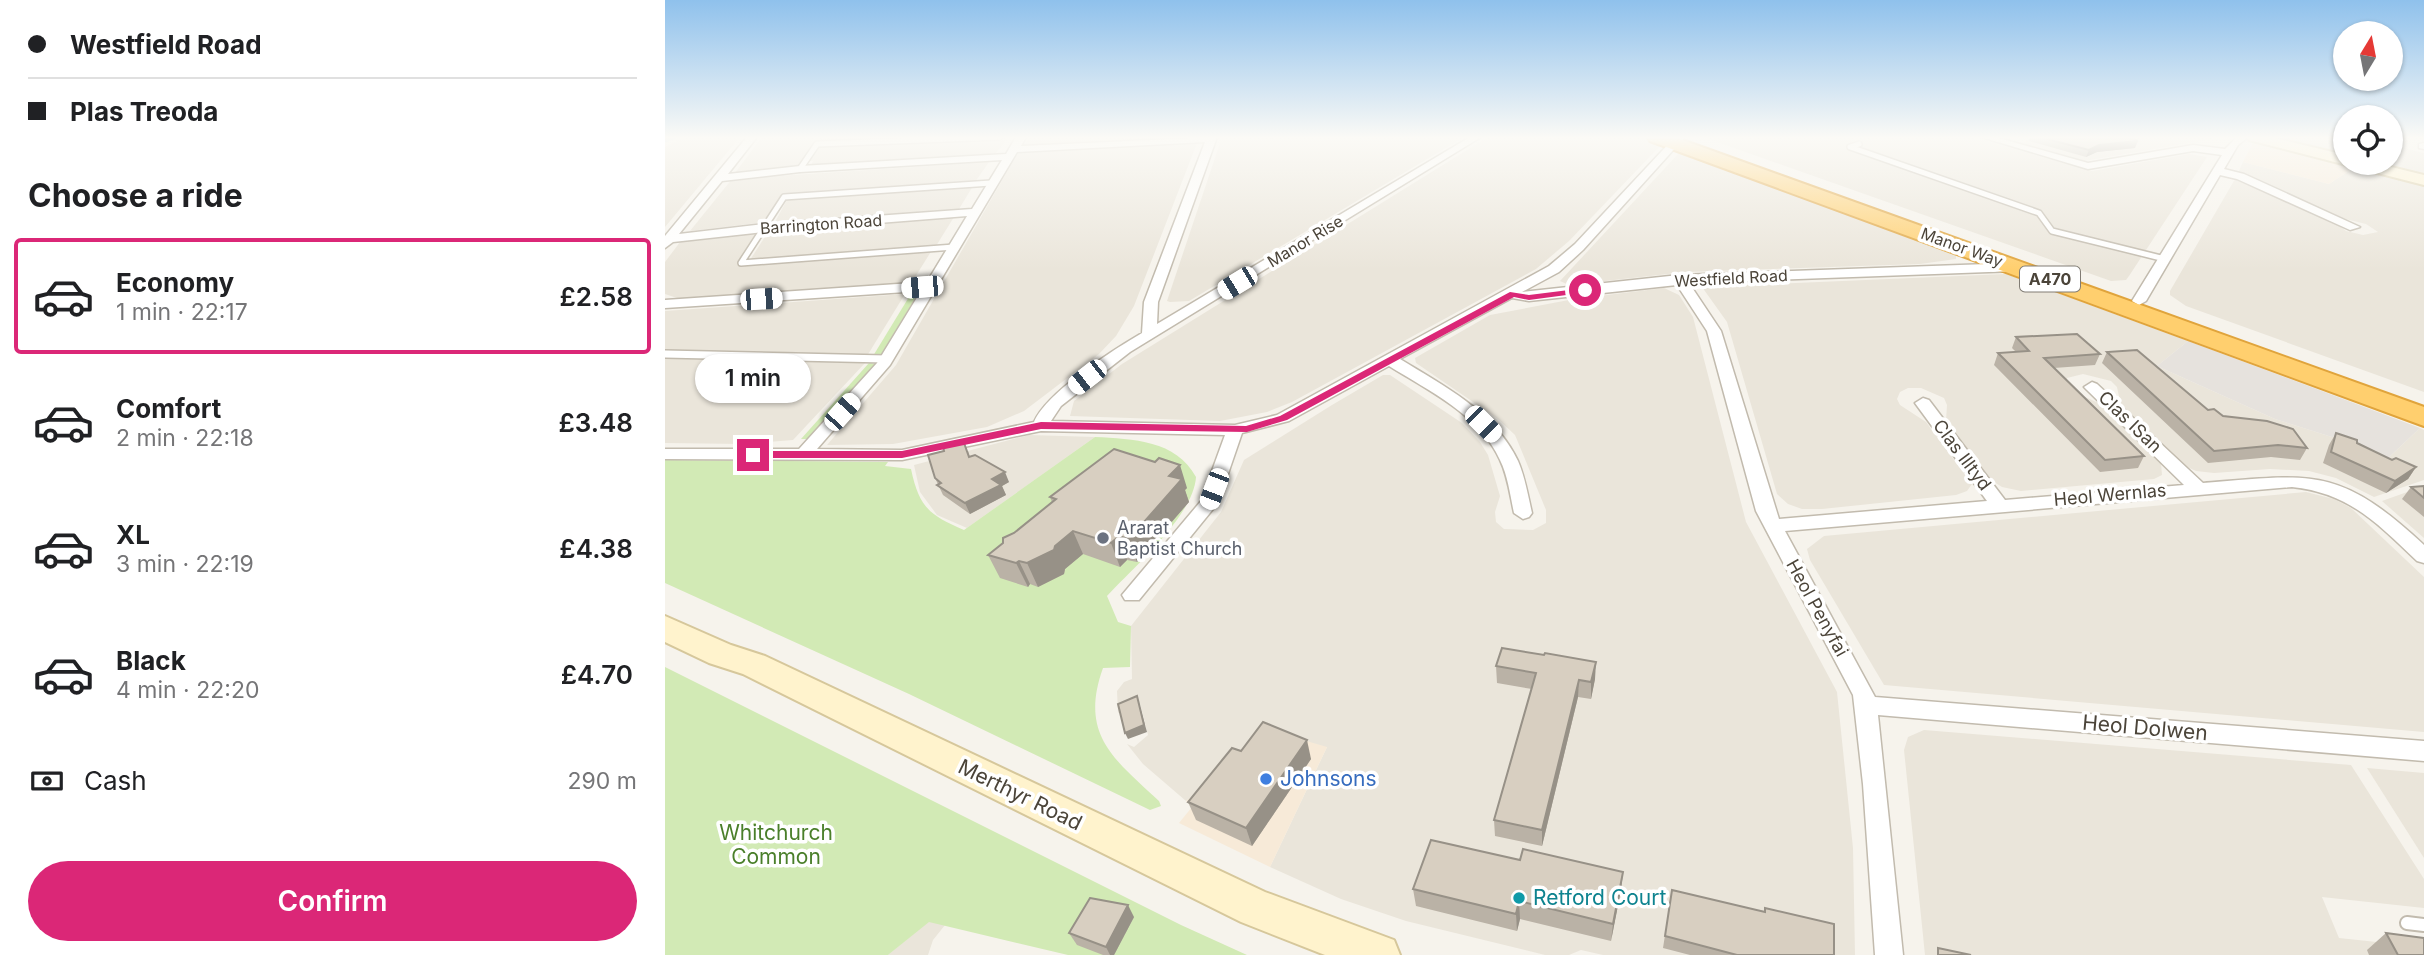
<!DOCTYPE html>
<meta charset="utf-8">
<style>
body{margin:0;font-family:Inter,sans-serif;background:#f2f2f2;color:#202124;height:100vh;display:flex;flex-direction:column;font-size:26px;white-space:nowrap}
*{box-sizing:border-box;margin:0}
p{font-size:23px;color:#757577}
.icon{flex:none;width:38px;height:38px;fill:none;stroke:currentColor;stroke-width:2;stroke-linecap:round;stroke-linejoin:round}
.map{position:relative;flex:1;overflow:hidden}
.drawer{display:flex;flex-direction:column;background:#fff;width:665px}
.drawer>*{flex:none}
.top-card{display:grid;align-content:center;height:154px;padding:0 28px;background:#fff}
.needle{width:46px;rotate:10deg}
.controls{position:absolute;left:1668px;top:21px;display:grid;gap:14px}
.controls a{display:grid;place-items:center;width:70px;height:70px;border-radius:50%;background:#fff;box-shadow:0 2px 5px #0004;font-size:35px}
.end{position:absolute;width:32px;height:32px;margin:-16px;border:9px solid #db2777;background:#fff;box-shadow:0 0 0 4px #fff}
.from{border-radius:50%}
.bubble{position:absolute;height:49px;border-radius:24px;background:#fff;box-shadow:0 2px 5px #0004;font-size:23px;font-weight:600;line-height:49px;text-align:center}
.car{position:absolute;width:21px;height:42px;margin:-21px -10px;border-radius:9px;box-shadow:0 0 5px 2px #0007;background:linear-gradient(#fff 24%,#345 0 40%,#fff 0 76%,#345 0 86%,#fff 0)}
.top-card b{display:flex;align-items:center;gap:24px;height:66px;font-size:26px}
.top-card b+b{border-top:2px solid #e0e0e0}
.top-card i{width:18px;height:18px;background:#202124}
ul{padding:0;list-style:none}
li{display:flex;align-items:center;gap:21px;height:116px;margin:0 14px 10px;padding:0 14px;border:4px solid transparent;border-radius:7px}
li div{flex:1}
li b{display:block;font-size:26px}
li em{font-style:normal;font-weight:600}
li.on{border-color:#db2777}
li>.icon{width:63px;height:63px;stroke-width:1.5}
h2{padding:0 28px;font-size:32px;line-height:84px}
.pay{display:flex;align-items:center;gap:18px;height:77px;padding:0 28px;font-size:26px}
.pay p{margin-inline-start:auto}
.action{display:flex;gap:14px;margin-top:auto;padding:14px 28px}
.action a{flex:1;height:80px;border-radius:42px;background:#db2777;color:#fff;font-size:28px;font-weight:600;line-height:80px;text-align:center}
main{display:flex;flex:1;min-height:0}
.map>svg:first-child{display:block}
.residential{fill:#eae5da}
.commercial{fill:#f7ead8}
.industrial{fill:#e6e2dd}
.green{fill:#d2eab5}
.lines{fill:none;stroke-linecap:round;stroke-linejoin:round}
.stream{stroke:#a9d4f2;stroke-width:4.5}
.lane-far2-casing{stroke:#c2bbae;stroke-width:8}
.lane-far1-casing{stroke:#c2bbae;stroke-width:10}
.lane-casing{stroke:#c2bbae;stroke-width:16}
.street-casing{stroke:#c2bbae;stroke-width:3}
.secondary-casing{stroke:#d6c79b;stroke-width:4}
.highway-casing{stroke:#e0a43c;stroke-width:4}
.lane-far2{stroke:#fff;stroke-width:5}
.lane-far1{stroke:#fff;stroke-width:7}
.lane{stroke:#fff;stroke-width:12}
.street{fill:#fff;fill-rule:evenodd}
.secondary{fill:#fff3cd;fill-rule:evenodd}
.highway{fill:#ffcf6e;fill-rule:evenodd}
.wall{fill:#bab2a6}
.shaded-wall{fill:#979187}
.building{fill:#d8cfc1;stroke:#979187;stroke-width:2}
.route{fill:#db2777}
.worship-dot{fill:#6b7280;stroke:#fff;stroke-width:2.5}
.shop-dot{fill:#3f7fe0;stroke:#fff;stroke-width:2.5}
.culture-dot{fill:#0f9aa8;stroke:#fff;stroke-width:2.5}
.labels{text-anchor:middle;stroke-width:7;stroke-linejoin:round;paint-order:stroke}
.far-street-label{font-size:16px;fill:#4b4439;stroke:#fff}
.shield{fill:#fff;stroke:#817c74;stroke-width:2}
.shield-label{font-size:16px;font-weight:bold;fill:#4b4439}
.street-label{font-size:18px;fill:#4b4439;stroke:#fff}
.worship-label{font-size:18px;fill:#5b616d;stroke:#fff;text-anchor:start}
.near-street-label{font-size:21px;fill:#4b4439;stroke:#fff}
.near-shop-label{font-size:21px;fill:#366cbe;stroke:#fff;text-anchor:start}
.near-park-label{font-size:21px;fill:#4a7f2a;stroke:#fff}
.near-culture-label{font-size:21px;fill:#0d838f;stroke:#fff;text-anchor:start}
</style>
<main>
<section class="drawer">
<div class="top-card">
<b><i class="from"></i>Westfield Road</b>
<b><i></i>Plas Treoda</b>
</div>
<h2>Choose a ride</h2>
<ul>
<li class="on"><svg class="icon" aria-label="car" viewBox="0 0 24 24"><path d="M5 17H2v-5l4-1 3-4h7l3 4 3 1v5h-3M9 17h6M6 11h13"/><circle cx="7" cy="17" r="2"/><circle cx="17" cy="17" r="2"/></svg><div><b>Economy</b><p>1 min · 22:17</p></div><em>£2.58</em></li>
<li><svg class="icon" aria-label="car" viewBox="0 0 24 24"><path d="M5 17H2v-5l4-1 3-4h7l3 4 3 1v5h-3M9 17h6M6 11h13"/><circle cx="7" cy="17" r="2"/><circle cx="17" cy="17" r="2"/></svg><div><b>Comfort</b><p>2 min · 22:18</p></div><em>£3.48</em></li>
<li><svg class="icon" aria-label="car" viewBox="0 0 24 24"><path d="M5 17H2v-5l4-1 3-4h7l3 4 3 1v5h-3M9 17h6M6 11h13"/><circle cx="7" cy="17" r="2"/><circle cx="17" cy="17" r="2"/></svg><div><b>XL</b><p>3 min · 22:19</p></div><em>£4.38</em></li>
<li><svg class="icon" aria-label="car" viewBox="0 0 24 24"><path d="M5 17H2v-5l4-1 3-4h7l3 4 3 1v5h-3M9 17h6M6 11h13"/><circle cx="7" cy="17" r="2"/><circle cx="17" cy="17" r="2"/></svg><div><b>Black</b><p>4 min · 22:20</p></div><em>£4.70</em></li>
</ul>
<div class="pay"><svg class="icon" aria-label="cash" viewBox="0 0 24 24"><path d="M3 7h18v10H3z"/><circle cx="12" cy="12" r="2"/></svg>Cash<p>290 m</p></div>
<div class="action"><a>Confirm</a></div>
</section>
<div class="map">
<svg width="1759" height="955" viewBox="0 0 1759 955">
<rect width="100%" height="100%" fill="#f6f3ec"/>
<g class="residential">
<polygon points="20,137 75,137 0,227 0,147"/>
<polygon points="97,137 307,137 151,143 135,166 70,173"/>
<polygon points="365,137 533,137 358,145"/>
<polygon points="557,137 799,137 524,301 505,302 502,301"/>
<polygon points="823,137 977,137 996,145 904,241 871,269 627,402 602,412 555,421 405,416 409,401 457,364"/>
<polygon points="1038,137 1307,137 1427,171 1524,154 1542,157 1464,276 1461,280 1446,281"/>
<polygon points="1368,137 1559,137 1419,161 1358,143"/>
<polygon points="1606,137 1680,137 1680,155 1609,138"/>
<polygon points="1726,137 1759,137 1759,140 1747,138 1742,149 1759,153 1759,175 1711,163 1726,163"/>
<polygon points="343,138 330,154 146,165 148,161 143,161 152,146 158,144"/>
<polygon points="532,143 469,306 451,336 434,354 359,411 322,427 228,444 162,445 231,365 354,151"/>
<polygon points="1018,153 1282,251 1291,255 1291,259 1255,264 1021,272 904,285 895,281 1013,154"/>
<polygon points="324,162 310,182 118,195 101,222 25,231 67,179"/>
<polygon points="1578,162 1664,184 1690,167 1759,185 1759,392 1521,306 1505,295 1505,291 1570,179 1667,220 1681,231 1698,235 1713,232 1701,224 1672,217 1573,173"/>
<polygon points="308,186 294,209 110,222 123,198"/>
<polygon points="289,217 271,246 85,260 103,232"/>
<polygon points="93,233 72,265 267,250 247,282 15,299 0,294 0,262 15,242"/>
<polygon points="1341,274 1523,341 1492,366 1610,419 1670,438 1721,460 1755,428 1759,430 1759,480 1709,497 1671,478 1644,471 1605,469 1549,473 1531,471 1518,465 1456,406 1452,387 1446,381 1418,374 1402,378 1402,386 1409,392 1438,405 1496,463 1497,475 1489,479 1356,491 1337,487 1326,480 1281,421 1282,405 1279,398 1256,388 1243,388 1235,392 1232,399 1235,405 1261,422 1307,484 1302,491 1291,495 1157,509 1137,509 1123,504 1112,494 1062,322 1037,287"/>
<polygon points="999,288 1014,295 1028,317 1081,522 1172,692 1188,848 1190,955 938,955 916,950 904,955 880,955 741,921 676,899 605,867 662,747 583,754 521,801 478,764 462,744 469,747 483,735 475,704 453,713 452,691 459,682 467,679 466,626 556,512 579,460 667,405 718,375 725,375 797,423 815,442 823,455 835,496 830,512 831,522 839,529 868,530 881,523 881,510 850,435 833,419 751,363 750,358 825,315 909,299"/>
<polygon points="240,294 202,356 0,350 0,311"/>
<polygon points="0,356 200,363 128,440 77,444 0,443"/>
<polygon points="364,435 430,437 302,528 272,515 255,492 249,465"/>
<polygon points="1759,486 1759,538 1717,501"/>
<polygon points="1641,492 1669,499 1686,508 1759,577 1759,732 1219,685 1145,560 1142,549 1159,536"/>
<polygon points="1259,730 1686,765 1759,879 1759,908 1657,897 1674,938 1759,947 1759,955 1260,955 1239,750 1243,737"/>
<polygon points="1702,768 1759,773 1759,858"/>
<polygon points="264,921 280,925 268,940 263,955 223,955"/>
</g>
<g class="commercial">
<polygon points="1588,143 1596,143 1690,167 1664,184 1578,162"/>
<polygon points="601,729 662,747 605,867 514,823 527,807 521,801 583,754"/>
</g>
<polygon class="industrial" points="1523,341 1657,391 1755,428 1721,460 1670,438 1610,419 1492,366"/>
<g class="green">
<polygon points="247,292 252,295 216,355 208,356"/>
<polygon points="204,363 211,364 143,439 136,439"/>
<path d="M 430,437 C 468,439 511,440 531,477 C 529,515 468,568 442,596 L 453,622 L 466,626 L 465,667 L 438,668 C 414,735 449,759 494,801 L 496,806 L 485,810 L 244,694 L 0,583 L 0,460 L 223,462 L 220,466 L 246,469 C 254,507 264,515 299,530 Z"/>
<polygon points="0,667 516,925 582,955 403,955 264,922 223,955 0,955"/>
</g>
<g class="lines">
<polyline class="stream" points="0,140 9,137"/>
<g class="lane-far2-casing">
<g id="lane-far2">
<polyline points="1194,144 1185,147 1374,213 1387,231 1500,259"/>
<polyline points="135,169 152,144 334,137"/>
<polyline points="289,247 76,263 119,197 326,183"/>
</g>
</g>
<g class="lane-far1-casing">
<polyline id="lane-far1" points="0,354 221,359"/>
</g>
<g class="lane-casing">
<polyline id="lane" points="1742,923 1759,925"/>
</g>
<g class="street-casing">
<g id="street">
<path d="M 82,137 L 92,137 L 63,174 L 135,166 L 341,154 L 351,137 L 361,137 L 356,146 L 552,137 L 493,302 L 492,324 L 805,137 L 816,137 L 465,352 L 396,406 L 386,421 L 570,425 L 612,415 L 884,266 L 910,244 L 1010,137 L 1020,137 L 918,250 L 894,272 L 857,292 L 1014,275 L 1351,263 L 1357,267 L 1351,271 L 1024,283 L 1056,331 L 1114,519 L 1322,501 L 1250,403 L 1258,398 L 1264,400 L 1340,500 L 1519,485 L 1422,390 L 1419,387 L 1427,382 L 1432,384 L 1538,483 C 1648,474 1674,466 1759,545 L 1759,563 L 1752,561 C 1712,523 1684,493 1627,487 L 1120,531 L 1210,697 L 1759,741 L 1759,761 L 1213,715 L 1238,955 L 1210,955 L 1198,784 L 1188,695 L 1091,511 L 1042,331 L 1012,285 L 864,301 L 847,298 L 735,359 C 779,386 830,412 853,461 C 860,477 863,496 867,513 L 864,517 L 858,519 L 849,513 C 845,495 843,476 835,460 C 815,415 764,391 724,366 L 624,421 L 577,433 L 553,503 L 474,600 L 460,600 L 457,595 L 536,501 L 560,435 L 376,431 L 237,460 L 0,459 L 0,449 L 134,449 L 212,363 L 256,291 L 0,308 L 0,300 L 262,282 L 302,216 L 100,232 L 8,242 L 0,248 L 0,236 ZM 540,142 L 479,302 L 477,333 C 448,350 382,392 369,422 L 237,450 L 152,449 L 225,365 L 352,152 ZM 337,160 L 307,209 L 100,224 L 14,234 L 57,181 L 135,172 Z"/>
<polygon points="1316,137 1330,137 1423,163 1528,145 1560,149 1572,137 1583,137 1573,145 1559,169 1579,174 1695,227 1685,230 1572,179 1555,175 1481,301 1474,305 1467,301 1557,155 1528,151 1423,169"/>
<polygon points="1759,143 1759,149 1754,148 1754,144"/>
</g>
</g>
<g class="secondary-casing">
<g id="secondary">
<polygon points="1582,137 1605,137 1680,155 1680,163 1710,163 1759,175 1759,185 1584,140"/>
<polygon points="0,616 66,645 100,656 600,892 729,940 735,955 660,955 576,922 78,674 44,663 0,642"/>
</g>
</g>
<g class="highway-casing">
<polygon id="highway" points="983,137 1009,137 1759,407 1759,426 985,141"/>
</g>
<use href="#lane-far2" class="lane-far2"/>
<use href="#lane-far1" class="lane-far1"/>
<use href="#lane" class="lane"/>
<use href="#street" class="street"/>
<use href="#secondary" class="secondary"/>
<use href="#highway" class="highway"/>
</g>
<g class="wall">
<polygon points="1366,137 1462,137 1470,148 1432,152 1421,157 1364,141"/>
<polygon points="1351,337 1435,354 1430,365 1389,368 1479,456 1473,468 1435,472 1329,365 1333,353 1351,352 1347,348"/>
<polygon points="1442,352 1543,410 1558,416 1642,448 1635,460 1606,457 1543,463 1437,363"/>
<polygon points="1671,433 1727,460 1751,467 1743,479 1721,493 1658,463 1664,445"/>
<polygon points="303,451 305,457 344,482 337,486 341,495 305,514 278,495 270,478"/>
<polygon points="1759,486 1759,517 1737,499 1746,487"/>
<polygon points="522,488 520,490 524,502 472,562 462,560 455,567 418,554 400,569 399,574 373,587 365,584 363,587 335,578 323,555 387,502 385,497"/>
<polygon points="831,666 930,679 926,699 913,697 877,846 830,836 829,820 867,689 832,683"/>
<polygon points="576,751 646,759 587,846 531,820 523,802"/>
<polygon points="748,889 956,890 946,941 855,919 852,931 751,906"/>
<polygon points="1007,890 1099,912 1100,908 1169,955 1025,955 998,948"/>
<polygon points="469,917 449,955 438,955 412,945 404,933"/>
<polygon points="1721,933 1759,955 1704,955 1702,950"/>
</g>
<g class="shaded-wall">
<polygon points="1473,141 1470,148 1432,152 1421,157 1424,150 1434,145"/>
<polygon points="515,465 522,488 520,490 524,502 472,562 464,539 504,476"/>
<polygon points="1751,467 1743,479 1721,493 1730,481"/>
<polygon points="340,472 344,482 337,486 341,495 305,514 300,503 327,479"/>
<polygon points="408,531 418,554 400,569 399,574 373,587 362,563"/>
<polygon points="454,536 462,560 455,567 446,543"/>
<polygon points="354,561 365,584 363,587 351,563"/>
<polygon points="931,662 930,679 926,699 926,682"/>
<polygon points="914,680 913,697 877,846 877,830"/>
<polygon points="472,696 482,732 463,739 460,733"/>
<polygon points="642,740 646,759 587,846 581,828"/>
<polygon points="958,872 956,890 946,941 948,924"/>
<polygon points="854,901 855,919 852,931 851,914"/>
<polygon points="463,905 469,917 449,955 445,955 441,947"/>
</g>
<g class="building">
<polygon points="1374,137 1462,137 1473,141 1434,145 1424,150"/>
<polygon points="1412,334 1435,354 1379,358 1479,456 1440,460 1333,353 1364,351 1351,337"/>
<polygon points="1472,350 1543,410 1549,409 1558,416 1602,421 1628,429 1642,448 1613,445 1549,451 1442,352"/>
<polygon points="1671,433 1692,440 1692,443 1727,460 1731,458 1751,467 1730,481 1666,452"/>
<polygon points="298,440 304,457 310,455 340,472 327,479 336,485 300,503 272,485 276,483 270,478 263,455 279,451 278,446"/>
<polygon points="449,449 490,462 494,458 515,465 504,476 517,479 464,539 454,536 446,543 408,531 390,546 389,550 362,563 354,561 351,563 323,555 338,543 338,538 349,533 391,499 385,497"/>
<polygon points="1759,486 1759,498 1746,487"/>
<polygon points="837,648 879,655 880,653 931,662 926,682 914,680 877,830 829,820 871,673 831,666"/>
<polygon points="472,696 479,725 460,733 453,704"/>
<polygon points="598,722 642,740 581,828 523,802 567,748 576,751"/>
<polygon points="766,840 855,860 858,849 958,872 948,924 854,901 851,914 748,889"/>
<polygon points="1007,890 1100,912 1100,908 1169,924 1169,955 1072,955 1000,936"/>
<polygon points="425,898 463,905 441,947 404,933"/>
<polygon points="1721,933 1759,938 1759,955 1733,955"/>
<polygon points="1273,948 1306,955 1273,955"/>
</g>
<linearGradient id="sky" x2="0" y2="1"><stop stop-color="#8fc1ec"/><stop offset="0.51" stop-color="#fbfaf6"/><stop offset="1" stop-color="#fbfaf6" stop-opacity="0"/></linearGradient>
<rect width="1759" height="270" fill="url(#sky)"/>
<polygon class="route" points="920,288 924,292 864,300 849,297 622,420 582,432 376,429 237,458 88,458 83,455 88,451 237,451 376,422 581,426 615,416 845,292 864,295"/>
<circle class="worship-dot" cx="438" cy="538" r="7"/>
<circle class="shop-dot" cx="601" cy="779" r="7"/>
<circle class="culture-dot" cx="854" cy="898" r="7"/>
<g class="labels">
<g class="far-street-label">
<text transform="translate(156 224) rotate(-4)" y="6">Barrington Road</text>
<text transform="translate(640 241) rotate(-31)" y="6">Manor Rise</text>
<text transform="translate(1297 247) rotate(20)" y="6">Manor Way</text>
<text transform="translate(1066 278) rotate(-3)" y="6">Westfield Road</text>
</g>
<rect class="shield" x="1355" y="266.5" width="60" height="25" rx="5"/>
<g class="shield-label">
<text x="1385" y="285">A470</text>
</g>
<g class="street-label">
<text transform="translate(1465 422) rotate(44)" y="6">Clas ISan</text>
<text transform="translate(1297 455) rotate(53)" y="6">Clas Illtyd</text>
<text transform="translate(1445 495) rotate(-5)" y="6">Heol Wernlas</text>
<text transform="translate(1152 608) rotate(61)" y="6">Heol Penyfai</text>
</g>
<g class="worship-label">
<text x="452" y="534">Ararat<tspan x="452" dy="21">Baptist Church</tspan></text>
</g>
<g class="near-street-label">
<text transform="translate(1480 728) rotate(5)" y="7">Heol Dolwen</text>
<text transform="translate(355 795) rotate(26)" y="7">Merthyr Road</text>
</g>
<g class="near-shop-label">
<text x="615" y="786">Johnsons</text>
</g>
<g class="near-park-label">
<text x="111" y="840">Whitchurch<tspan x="111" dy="24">Common</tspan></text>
</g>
<g class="near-culture-label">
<text x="868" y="905">Retford Court</text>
</g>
</g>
</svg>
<div class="controls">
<a><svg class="needle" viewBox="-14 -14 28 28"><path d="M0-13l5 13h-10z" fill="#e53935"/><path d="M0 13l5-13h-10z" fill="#757577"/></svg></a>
<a><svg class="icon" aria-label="locate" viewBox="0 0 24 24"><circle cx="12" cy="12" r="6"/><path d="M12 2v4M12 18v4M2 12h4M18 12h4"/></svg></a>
</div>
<i class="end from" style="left:920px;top:290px"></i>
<i class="end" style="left:88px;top:455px"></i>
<div class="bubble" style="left:30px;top:354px;width:116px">1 min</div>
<i class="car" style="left:572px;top:283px;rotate:239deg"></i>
<i class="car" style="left:257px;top:287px;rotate:265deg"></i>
<i class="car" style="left:96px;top:299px;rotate:86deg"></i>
<i class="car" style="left:422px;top:377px;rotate:232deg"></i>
<i class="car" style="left:177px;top:412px;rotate:42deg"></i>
<i class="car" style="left:818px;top:424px;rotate:135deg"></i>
<i class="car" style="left:549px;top:489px;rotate:201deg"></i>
</div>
</main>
